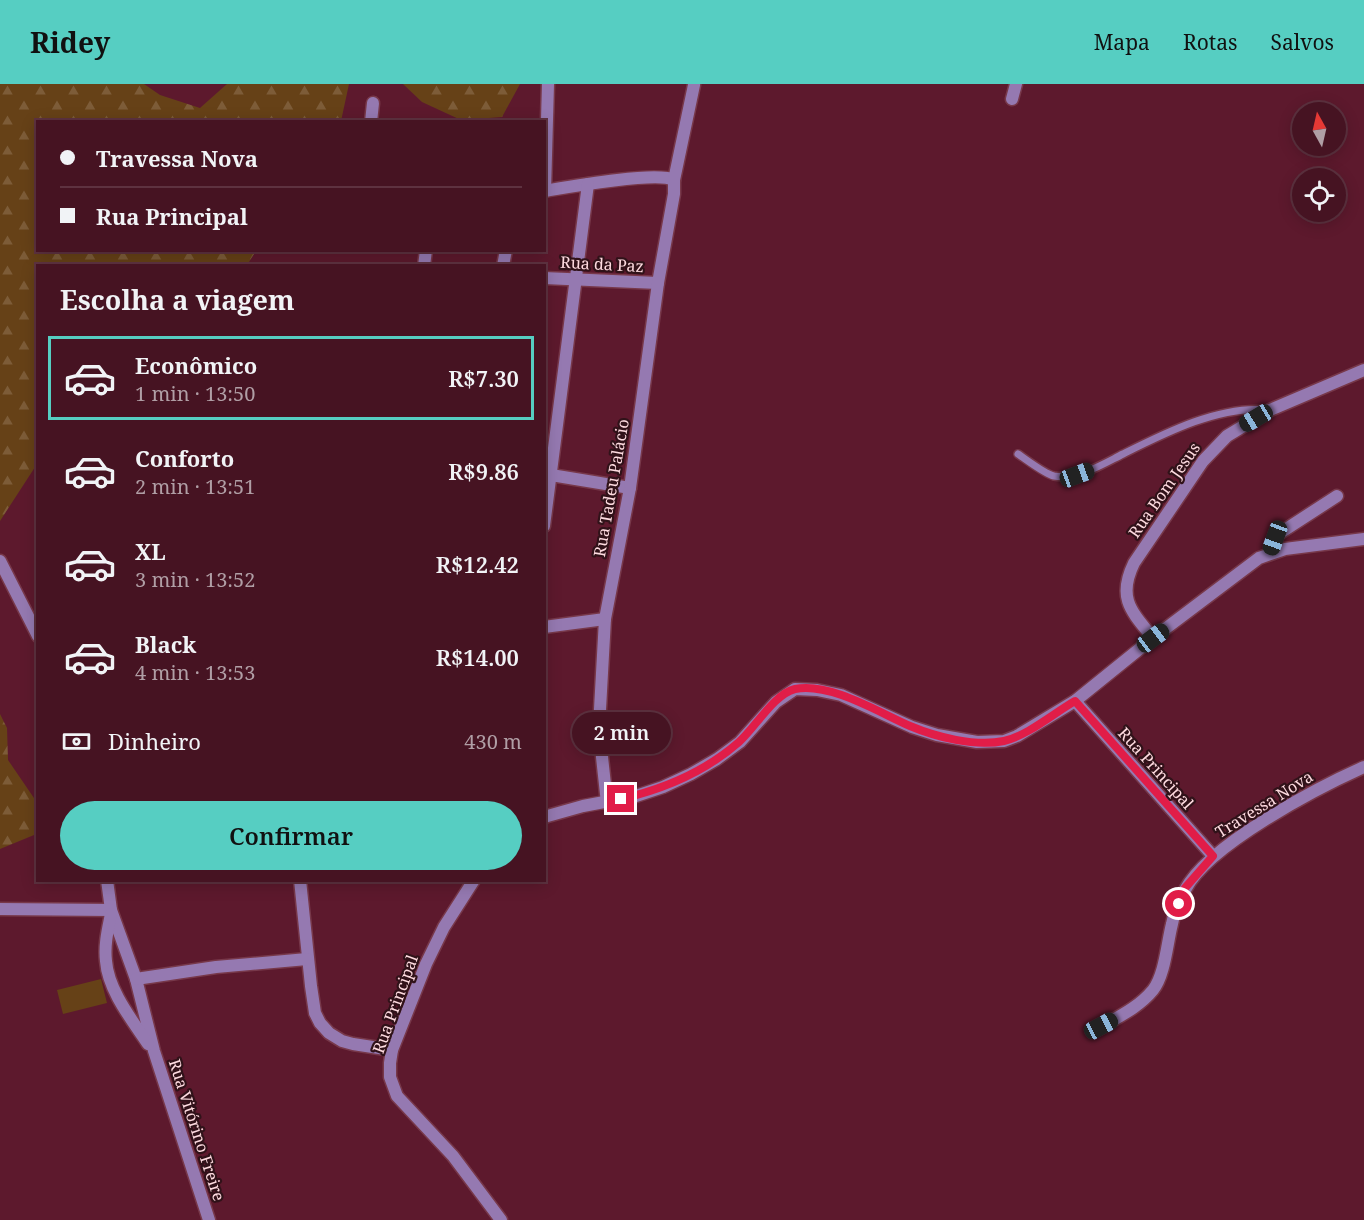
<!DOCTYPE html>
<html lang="pt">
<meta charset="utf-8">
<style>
body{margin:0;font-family:"Noto Serif",serif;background:#50202f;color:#f1f3f6;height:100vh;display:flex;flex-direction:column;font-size:22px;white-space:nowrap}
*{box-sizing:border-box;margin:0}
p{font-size:20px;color:#b09ea5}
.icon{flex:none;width:33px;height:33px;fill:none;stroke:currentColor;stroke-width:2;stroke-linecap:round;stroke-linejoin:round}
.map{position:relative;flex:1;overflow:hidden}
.details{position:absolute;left:36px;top:180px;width:510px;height:618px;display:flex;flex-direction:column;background:#461322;border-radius:0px;box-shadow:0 3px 15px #0003,0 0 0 2px #5e3240}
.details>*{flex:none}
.guide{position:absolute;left:36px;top:36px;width:510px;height:132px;border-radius:0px;box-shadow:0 3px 15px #0003,0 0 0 2px #5e3240;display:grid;align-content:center;height:132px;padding:0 24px;background:#461322}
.needle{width:39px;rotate:352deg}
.fabs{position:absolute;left:1292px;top:18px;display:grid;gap:12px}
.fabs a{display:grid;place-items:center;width:54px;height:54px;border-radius:50%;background:#461322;box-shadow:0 3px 15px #0003,0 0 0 2px #5e3240;font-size:30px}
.end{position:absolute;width:27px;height:27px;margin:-14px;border:8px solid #e11d48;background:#fff;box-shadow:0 0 0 3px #fff}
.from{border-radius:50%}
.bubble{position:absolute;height:42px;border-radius:21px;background:#461322;box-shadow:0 3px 15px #0003,0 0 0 2px #5e3240;font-size:20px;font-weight:600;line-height:42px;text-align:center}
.car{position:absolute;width:18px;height:36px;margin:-18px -9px;border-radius:8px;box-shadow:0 0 4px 2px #0007;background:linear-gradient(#222 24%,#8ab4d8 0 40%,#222 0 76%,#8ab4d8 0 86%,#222 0)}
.guide b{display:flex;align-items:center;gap:21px;height:57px;font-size:22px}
.guide b+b{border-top:2px solid #5e3240}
.guide i{width:15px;height:15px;background:#f1f3f6}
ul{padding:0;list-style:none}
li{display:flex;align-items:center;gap:18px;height:84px;margin:0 12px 9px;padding:0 12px;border:3px solid transparent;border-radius:0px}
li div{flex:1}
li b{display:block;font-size:22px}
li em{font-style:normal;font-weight:600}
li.selected{border-color:#56cec2}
li>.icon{width:54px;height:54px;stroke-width:1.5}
h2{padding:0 24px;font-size:27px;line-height:72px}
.pay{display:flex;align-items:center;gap:15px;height:66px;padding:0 24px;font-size:22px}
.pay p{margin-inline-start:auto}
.primary-button{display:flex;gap:12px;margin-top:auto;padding:12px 24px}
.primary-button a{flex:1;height:69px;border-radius:36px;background:#56cec2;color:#111;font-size:24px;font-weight:600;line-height:69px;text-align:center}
header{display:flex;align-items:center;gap:36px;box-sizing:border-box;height:84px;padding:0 30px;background:#56cec2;color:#111}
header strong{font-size:28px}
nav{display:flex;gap:33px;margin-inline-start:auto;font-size:21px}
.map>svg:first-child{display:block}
.forest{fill:url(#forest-firs)}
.green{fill:#664117}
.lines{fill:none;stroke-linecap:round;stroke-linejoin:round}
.service-casing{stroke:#77384a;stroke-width:10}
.minor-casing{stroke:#77384a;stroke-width:15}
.tertiary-casing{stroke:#77384a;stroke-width:15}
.service{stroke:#9579b1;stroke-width:7}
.minor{stroke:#9579b1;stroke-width:12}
.tertiary{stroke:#9579b1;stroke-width:12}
.route{stroke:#e11d48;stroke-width:8}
.labels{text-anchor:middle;stroke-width:4.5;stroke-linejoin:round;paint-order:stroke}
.street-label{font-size:16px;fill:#fedbe0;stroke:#301219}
</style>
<header>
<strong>Ridey</strong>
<nav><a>Mapa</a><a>Rotas</a><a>Salvos</a></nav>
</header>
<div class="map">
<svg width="1364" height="1136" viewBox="0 0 1364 1136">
<defs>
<pattern id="forest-firs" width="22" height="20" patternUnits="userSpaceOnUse" patternTransform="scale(1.5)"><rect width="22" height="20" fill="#664117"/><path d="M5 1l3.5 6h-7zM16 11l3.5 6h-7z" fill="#7d5c38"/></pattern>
</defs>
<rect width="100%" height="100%" fill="#5d192d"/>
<g class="forest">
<polygon points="0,0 144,0 160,11 200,24 227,0 349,0 341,37 38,38 38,166 256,167 247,181 38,182 37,380 0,437"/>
<polygon points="403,0 520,0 502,33 461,36 422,18"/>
<polygon points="0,630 7,644 8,676 36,717 34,751 0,765"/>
</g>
<polygon class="green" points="101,895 107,919 63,930 57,906"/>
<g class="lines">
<g class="service-casing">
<path id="service" d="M 1018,370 C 1027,376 1045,390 1054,392 C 1078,396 1103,380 1123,370 C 1165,349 1220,321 1267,326"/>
</g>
<g class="minor-casing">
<g id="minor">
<polyline points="1012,15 1016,0"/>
<polyline points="371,38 373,19"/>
<path d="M 544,107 C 568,103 657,87 674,96"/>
<polyline points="545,107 548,0"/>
<polyline points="424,182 426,166"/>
<polyline points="503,182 506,166"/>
<polyline points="544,194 658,199"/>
<polyline points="545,390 630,404"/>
<polyline points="544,442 588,100"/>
<polyline points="1270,469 1275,454 1280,449 1337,412"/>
<polyline points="0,477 38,552"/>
<polyline points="544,543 605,535"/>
<path d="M 1153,554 C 1131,527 1117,514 1134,479 L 1203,377 L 1227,352 L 1270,326 L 1364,286"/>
<polyline points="1075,617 1213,772"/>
<polyline points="607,719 602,673 600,625 605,535 630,404 658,199 674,110 674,96 694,1"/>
<polyline points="107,796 111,826 136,895 154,967 209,1136"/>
<polyline points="300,796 311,902 315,929 320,939 329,949 342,957 353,960 392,966"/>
<polyline points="0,825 111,826"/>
<path d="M 111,830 C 108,845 104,861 106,877 C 108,906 132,936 148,960"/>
<polyline points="136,895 216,883 307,875"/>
<path d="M 1101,943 C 1120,932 1139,923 1153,906 C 1165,891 1167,859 1172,840 C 1174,829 1179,816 1185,806 C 1208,761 1317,704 1364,683"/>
</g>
</g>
<g class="tertiary-casing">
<g id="tertiary">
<polyline points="544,733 583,722 636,712 663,703 691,690 717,675 740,658 776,618 795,605 817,606 841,611 912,643 937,651 977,658 1004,657 1017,652 1075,617 1153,554 1259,474 1285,465 1364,455"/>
<polyline points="474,796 444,843 426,880 392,966 390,979 390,993 397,1012 453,1072 501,1136"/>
</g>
</g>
<use href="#service" class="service"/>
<use href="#minor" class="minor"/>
<use href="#tertiary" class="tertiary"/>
</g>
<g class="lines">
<path class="route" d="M 621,715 C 664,705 706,687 739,658 C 755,644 774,610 795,605 C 830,598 878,628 910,642 C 936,653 975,663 1004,657 C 1027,652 1054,629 1075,617 L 1213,772 L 1185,804 L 1179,820"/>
</g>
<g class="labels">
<g class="street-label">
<text transform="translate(602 180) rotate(3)" y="6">Rua da Paz</text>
<text transform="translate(611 404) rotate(-80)" y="6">Rua Tadeu Palácio</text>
<text transform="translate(1164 406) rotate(-55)" y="6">Rua Bom Jesus</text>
<text transform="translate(1156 684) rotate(48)" y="6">Rua Principal</text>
<text transform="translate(1264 720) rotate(-32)" y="6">Travessa Nova</text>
<text transform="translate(395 920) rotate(-70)" y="6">Rua Principal</text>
<text transform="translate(197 1046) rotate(72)" y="6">Rua Vitórino Freire</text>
</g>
</g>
</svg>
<div class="fabs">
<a><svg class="needle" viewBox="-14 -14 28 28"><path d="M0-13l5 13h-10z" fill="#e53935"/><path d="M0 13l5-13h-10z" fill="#b09ea5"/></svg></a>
<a><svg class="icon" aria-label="locate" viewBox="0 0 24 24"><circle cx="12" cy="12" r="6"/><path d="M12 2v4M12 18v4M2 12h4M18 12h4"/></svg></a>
</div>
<i class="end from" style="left:1179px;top:820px"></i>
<i class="end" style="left:621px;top:715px"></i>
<div class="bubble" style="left:572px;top:628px;width:99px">2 min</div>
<i class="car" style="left:1256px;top:334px;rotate:239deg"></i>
<i class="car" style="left:1077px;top:391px;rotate:70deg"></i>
<i class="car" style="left:1275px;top:454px;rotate:200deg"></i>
<i class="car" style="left:1153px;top:554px;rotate:53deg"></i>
<i class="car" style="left:1101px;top:942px;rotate:62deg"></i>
<div class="guide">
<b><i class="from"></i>Travessa Nova</b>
<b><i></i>Rua Principal</b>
</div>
<section class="details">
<h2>Escolha a viagem</h2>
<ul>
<li class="selected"><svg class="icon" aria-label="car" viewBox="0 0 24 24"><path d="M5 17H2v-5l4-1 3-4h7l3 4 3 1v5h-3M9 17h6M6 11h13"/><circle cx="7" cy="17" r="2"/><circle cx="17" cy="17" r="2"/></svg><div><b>Econômico</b><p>1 min · 13:50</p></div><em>R$7.30</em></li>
<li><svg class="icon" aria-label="car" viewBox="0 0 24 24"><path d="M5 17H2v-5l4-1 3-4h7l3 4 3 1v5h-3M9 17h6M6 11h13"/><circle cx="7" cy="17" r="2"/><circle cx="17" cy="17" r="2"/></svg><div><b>Conforto</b><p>2 min · 13:51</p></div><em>R$9.86</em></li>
<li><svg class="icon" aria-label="car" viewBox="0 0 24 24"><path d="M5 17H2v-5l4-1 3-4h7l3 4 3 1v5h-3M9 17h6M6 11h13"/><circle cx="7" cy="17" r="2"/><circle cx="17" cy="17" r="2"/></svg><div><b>XL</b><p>3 min · 13:52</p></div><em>R$12.42</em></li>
<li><svg class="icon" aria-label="car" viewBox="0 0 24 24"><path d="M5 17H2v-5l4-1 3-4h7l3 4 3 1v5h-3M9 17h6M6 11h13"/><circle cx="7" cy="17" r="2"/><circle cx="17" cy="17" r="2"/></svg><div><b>Black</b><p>4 min · 13:53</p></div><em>R$14.00</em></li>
</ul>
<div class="pay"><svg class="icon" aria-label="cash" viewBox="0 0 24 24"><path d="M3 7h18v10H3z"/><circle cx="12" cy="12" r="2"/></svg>Dinheiro<p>430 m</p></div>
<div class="primary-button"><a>Confirmar</a></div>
</section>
</div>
